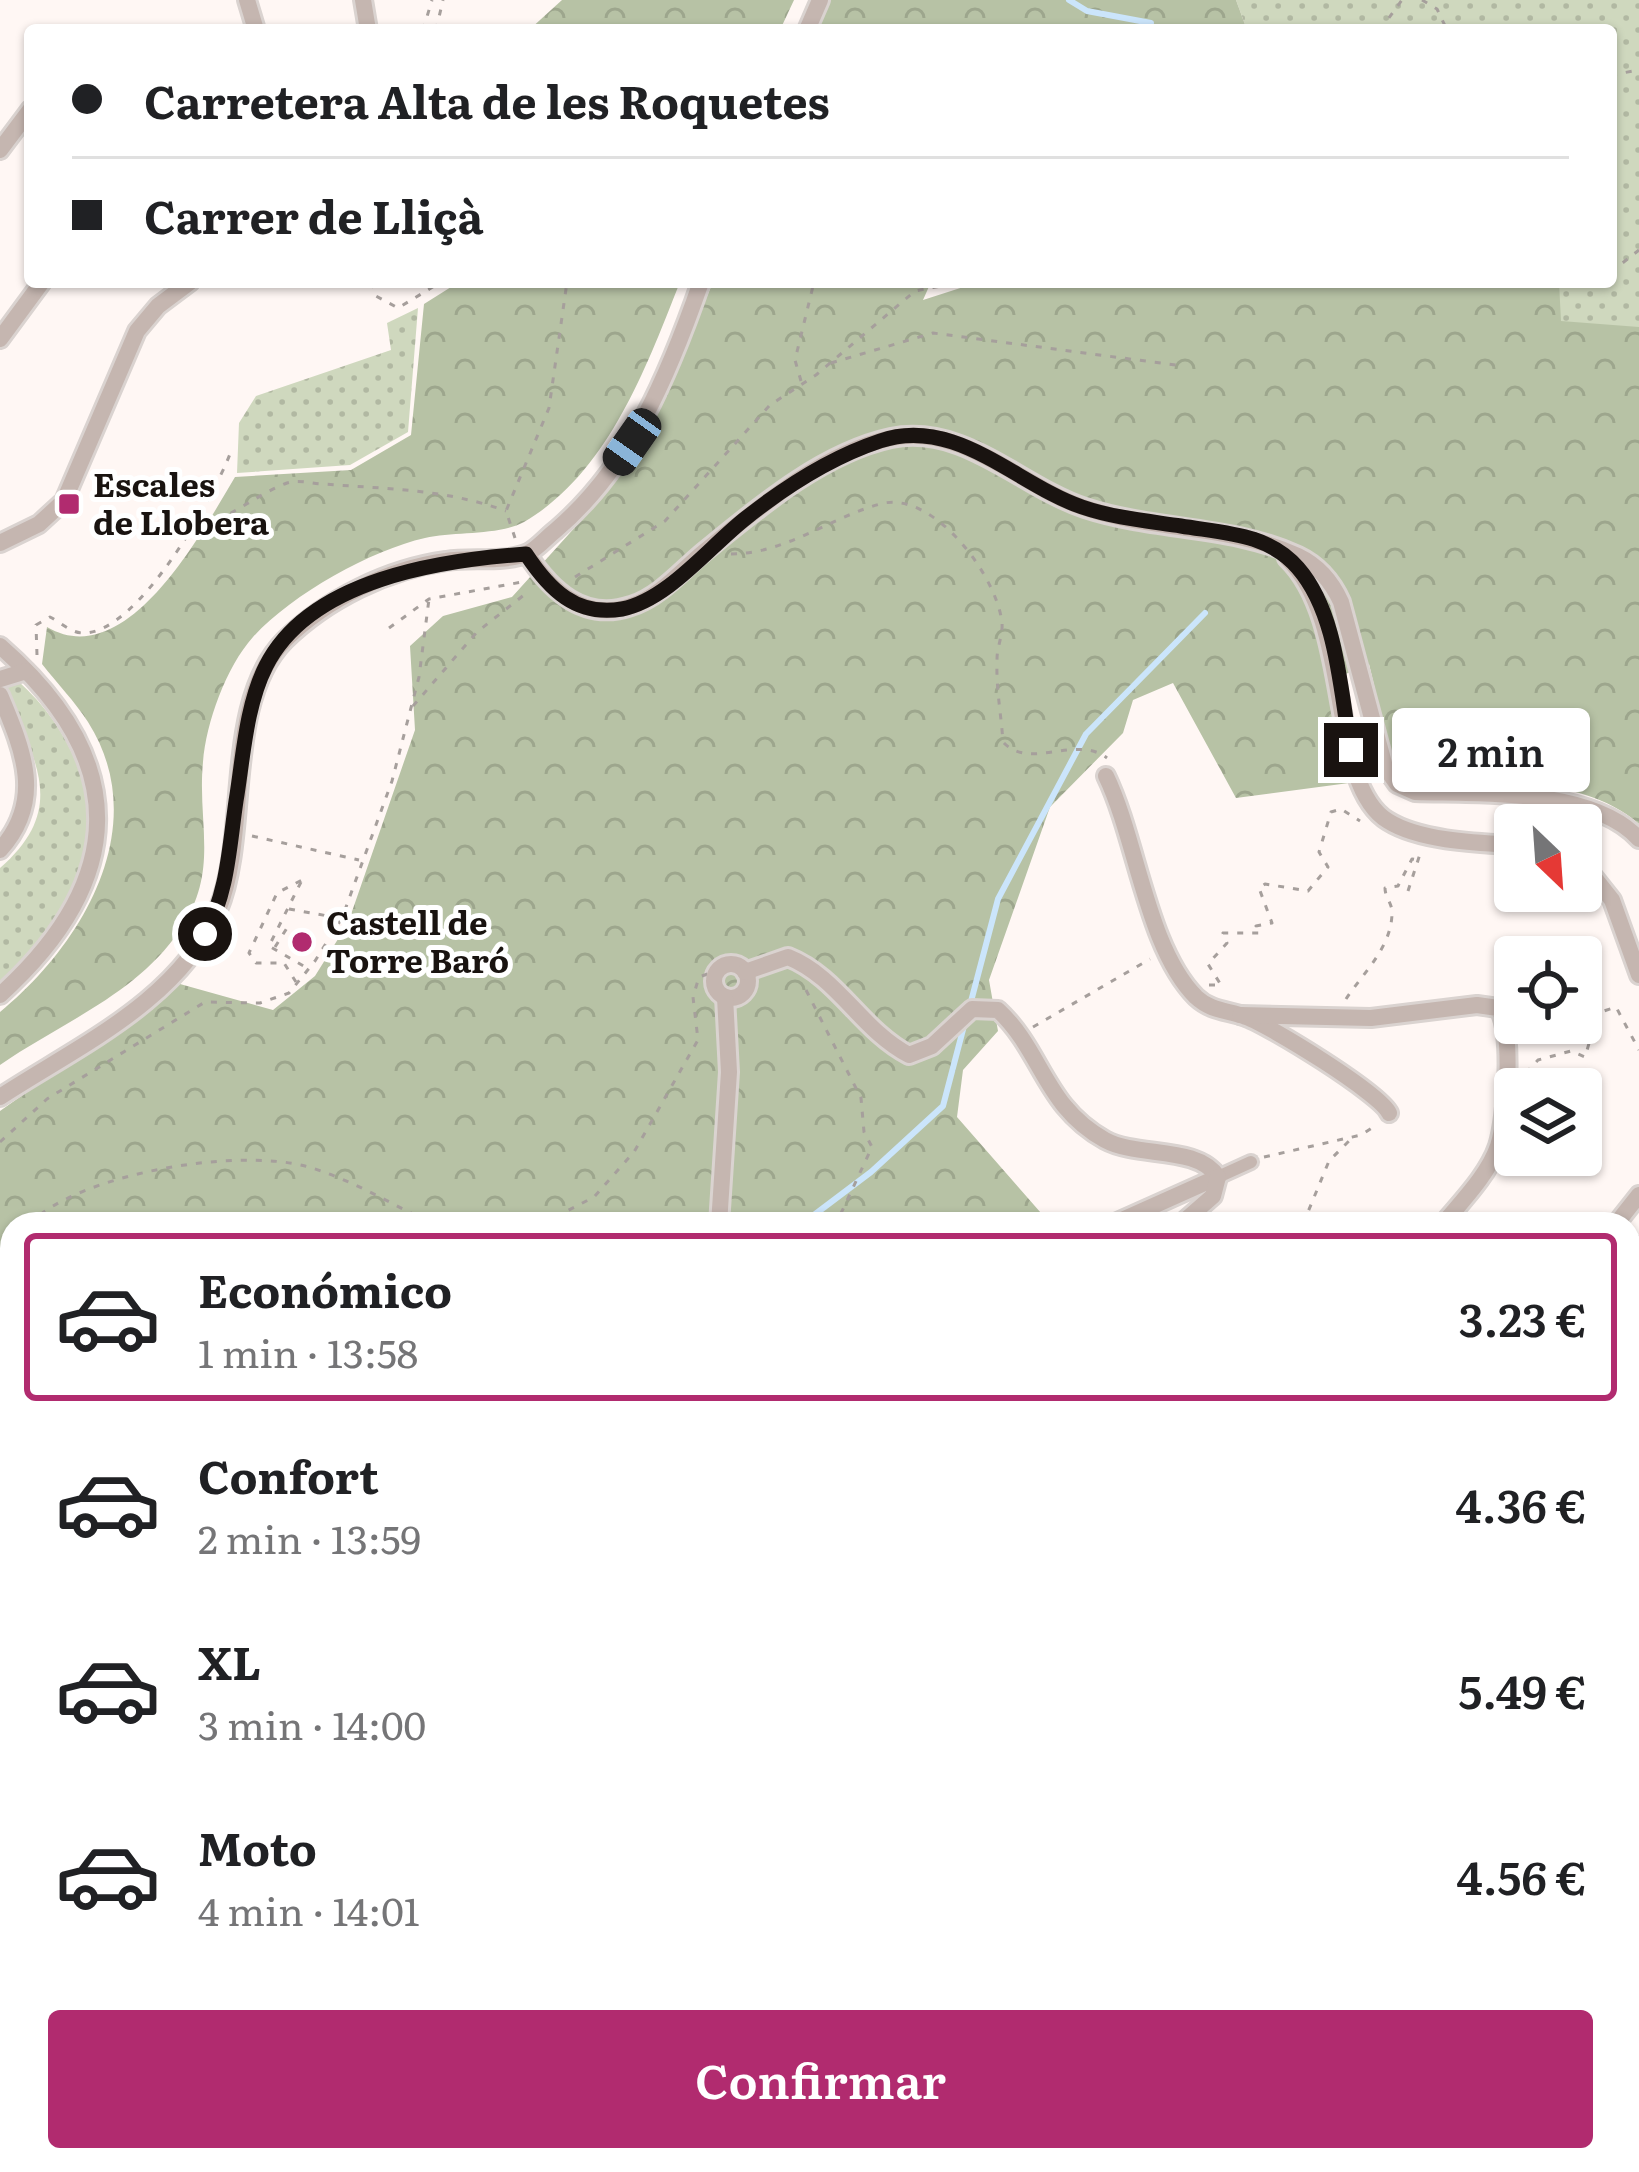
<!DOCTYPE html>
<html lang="es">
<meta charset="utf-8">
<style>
body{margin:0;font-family:Literata,serif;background:#f2f2f2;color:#202124;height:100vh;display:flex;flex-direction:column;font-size:45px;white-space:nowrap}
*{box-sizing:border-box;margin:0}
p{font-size:39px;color:#757577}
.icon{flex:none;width:66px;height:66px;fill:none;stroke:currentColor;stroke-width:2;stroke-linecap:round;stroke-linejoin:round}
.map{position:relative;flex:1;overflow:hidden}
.details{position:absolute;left:0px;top:1212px;width:1641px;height:960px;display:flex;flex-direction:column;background:#fff;border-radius:36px 36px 0 0;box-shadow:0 3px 9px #0004}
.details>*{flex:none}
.banner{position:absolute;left:24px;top:24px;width:1593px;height:264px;border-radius:12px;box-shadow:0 3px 9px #0004;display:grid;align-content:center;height:264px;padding:0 48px;background:#fff}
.needle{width:78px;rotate:155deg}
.tools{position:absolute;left:1494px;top:804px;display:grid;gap:24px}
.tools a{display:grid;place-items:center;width:108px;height:108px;border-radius:12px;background:#fff;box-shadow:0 3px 9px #0004;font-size:60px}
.end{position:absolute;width:54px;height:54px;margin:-27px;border:15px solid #191310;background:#fff;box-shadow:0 0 0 6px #fff}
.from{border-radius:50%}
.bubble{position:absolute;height:84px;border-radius:12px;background:#fff;box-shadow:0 3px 9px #0004;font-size:39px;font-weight:600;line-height:84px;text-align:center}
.car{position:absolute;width:36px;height:72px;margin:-36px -18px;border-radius:15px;box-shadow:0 0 9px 3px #0007;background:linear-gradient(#222 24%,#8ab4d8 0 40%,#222 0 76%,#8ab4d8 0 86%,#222 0)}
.banner b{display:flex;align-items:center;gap:42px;height:114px;font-size:45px}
.banner b+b{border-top:3px solid #e0e0e0}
.banner i{width:30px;height:30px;background:#202124}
ul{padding:21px 0 0;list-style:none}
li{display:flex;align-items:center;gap:36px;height:168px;margin:0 24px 18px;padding:0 24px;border:6px solid transparent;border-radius:12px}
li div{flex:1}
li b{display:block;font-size:45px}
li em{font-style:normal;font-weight:600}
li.on{border-color:#b12b6f}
li>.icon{width:108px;height:108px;stroke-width:1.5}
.button{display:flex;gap:24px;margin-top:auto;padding:24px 48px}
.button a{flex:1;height:138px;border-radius:12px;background:#b12b6f;color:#fff;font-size:48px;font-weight:600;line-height:138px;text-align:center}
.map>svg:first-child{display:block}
.grass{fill:url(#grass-dots)}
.forest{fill:url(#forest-crowns)}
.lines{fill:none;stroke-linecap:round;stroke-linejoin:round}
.stream{stroke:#cbe5fb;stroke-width:6}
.pedestrian-casing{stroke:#dad3d0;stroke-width:18}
.minor-casing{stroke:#dad3d0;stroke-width:22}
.path{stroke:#a69f9c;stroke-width:3;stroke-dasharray:6 9;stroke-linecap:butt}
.pedestrian{stroke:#c5b6b0;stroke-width:12}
.minor{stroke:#c5b6b0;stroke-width:16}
.route{stroke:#191310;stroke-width:15}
.poi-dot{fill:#b12b6f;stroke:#fff;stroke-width:4.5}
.labels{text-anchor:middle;stroke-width:10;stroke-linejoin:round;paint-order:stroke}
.poi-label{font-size:33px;font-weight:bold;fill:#191310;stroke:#fff;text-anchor:start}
</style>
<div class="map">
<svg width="1639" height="2172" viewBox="0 0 1639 2172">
<defs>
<pattern id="grass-dots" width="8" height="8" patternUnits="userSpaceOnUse" patternTransform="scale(3)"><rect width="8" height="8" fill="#cfd8be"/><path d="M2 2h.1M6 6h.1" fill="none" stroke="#b1b8a2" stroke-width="1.8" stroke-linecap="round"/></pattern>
<pattern id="forest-crowns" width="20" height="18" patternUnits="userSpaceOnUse" patternTransform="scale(3)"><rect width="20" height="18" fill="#b7c2a5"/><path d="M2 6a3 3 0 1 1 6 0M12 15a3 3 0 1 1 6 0" fill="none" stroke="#9da68d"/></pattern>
</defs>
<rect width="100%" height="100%" fill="#fff7f4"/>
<g class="grass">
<polygon points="1236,0 1639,0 1639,333 1554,325 1545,282 1611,282 1611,30 1247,30"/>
<polygon points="418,308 408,432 350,465 237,473 239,423 256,396 391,350 387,323"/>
<path d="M 18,681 C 92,747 115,847 51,931 C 36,950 17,967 0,985 L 0,868 C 71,806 32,758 5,688 Z"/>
</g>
<g class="forest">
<polygon points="562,0 794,0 780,30 529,30"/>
<polygon points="828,0 1236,0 1247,30 815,30"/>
<path d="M 459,282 L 680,282 C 646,368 608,473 524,522 C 498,536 454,531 425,538 C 371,550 291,595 253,637 C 226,667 206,723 203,762 C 197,825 220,870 180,930 C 136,995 62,1022 0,1065 L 0,1012 C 82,945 154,826 88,722 C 75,702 57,683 42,664 L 47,627 C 127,674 202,532 235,477 L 351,470 L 411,435 L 424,304 Z"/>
<path d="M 713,282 L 931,282 L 923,300 L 979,282 L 1559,282 L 1561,321 L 1639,327 L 1639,824 C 1580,773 1486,784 1412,779 L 1391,757 L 1369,664 L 1327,682 L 1349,783 L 1236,798 L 1173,683 L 1133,700 L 1123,733 L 1050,807 L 989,980 L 998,1031 L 963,1070 L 957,1117 L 1041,1213 L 1029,1224 L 12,1224 L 12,2160 L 706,2160 L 713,2172 L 0,2172 L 0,1111 L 180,984 L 273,1010 L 315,976 L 348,923 L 415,730 L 410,646 L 443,616 L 512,597 L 606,493 L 643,447 Z"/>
<polygon points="1639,1361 1639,2172 1468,2172 1472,2160 1629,2160 1629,1381"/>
<polygon points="1064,2160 1236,2160 1233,2172 1049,2172"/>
</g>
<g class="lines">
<g class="stream">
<polyline points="1069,0 1087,11 1151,23"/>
<polyline points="969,1009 998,899 1086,734 1205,613"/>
<polyline points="802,1224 871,1172 943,1106 965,1022"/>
<polyline points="539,2172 542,2160"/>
</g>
<g class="pedestrian-casing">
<polyline id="pedestrian" points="1218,1177 1251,1162"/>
</g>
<g class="minor-casing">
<g id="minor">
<polyline points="247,0 256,30"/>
<polyline points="363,0 368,30"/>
<polyline points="807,30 820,0"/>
<polyline points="0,150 30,110"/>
<polyline points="0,339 42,282"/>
<polyline points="0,543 39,524 64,501 137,331 158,306 190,282"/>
<path d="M 527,554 C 551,591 584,622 631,606 C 660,597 682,570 704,552 C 758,508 822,453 891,438 C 964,423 1021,487 1085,508 C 1155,531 1232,525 1298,556 C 1319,566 1332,582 1341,602 L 1385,767 L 1397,784 L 1415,792 C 1481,794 1592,788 1639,839"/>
<path d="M 1287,558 C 1354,622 1327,784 1388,821 C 1420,841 1477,843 1515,845"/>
<path d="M 0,646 C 132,761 127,880 0,995"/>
<polyline points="0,679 26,671"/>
<path d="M 0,695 C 23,750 45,800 0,850"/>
<path d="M 1106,776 C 1137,840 1147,948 1196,997 C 1212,1012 1228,1010 1246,1017 C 1269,1025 1381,1094 1389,1113"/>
<polyline points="1581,861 1612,900 1639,975"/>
<circle cx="731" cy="981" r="17"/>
<path d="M 745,972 L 788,957 C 838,977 861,1030 909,1055 L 932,1046 L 972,1009 L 998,1010 C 1043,1052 1044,1106 1105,1140 C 1138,1158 1197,1145 1218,1177"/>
<path d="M 1240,1015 L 1371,1018 L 1477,1005 L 1498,1008 C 1514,1029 1507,1119 1498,1146 C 1488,1175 1462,1201 1443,1224"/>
<path d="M 0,1097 C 78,1046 179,1001 218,910 C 250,834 223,702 285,640 C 327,599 388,569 446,561 C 470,557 506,563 528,553 C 537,549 547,537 556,530 C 631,466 669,374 701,282"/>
<polyline points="719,1224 729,1072 725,997"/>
<polyline points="1113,1224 1218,1177"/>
<polyline points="1181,1224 1213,1196 1218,1177"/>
<polyline points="1616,1224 1639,1195"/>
<polyline points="1629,1324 1639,1297"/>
<polyline points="0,2030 12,2018"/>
<polyline points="0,2138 12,2110"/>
<polyline points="459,2160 460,2172"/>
<polyline points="730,2160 736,2172"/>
<polyline points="847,2160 854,2172"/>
<polyline points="1320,2160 1322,2172"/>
<polyline points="128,2172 129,2160"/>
<polyline points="1030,2172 1043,2160"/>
<polyline points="1124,2172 1137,2160"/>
<polyline points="1361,2172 1369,2160"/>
</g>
</g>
<g class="path">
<polyline points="1422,0 1437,9 1447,30"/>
<polyline points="423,30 432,0"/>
<polyline points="436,30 443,0"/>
<polyline points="522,30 528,28"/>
<polyline points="1380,30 1402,0"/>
<polyline points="1611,75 1639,70"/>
<polyline points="1611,272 1639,250"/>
<polyline points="372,282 376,296 398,308 441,282"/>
<polyline points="1587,282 1595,287 1601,282"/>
<polyline points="831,363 933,333 1183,366"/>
<polyline points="801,381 795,360 814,282"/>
<path d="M 189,530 C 222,524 255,495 287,483 C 300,479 311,484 324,484 C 386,489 446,489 506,511"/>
<polyline points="515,538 506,511 549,408 567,282"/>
<path d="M 731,554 C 785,554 829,518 880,504 C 932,489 997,575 1002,623 C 1003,635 997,647 997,659 C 996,689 1001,713 1003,742 C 1030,771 1076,734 1107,758"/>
<polyline points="575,577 665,521 770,405 816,375 915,291 961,282"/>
<polyline points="389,628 429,599 522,582"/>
<path d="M 37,655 L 36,625 L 50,617 C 60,622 71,633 83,633 C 138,634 213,498 230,454"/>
<polyline points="413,706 477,632 529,591"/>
<polyline points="252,836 359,860"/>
<polyline points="301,882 269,946 307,968"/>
<polyline points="1408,891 1421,851"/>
<polyline points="1543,904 1551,891"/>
<polyline points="289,909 339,918"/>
<polyline points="275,947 287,928"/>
<polyline points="296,982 284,963 256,963 249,953 277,893 302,880"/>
<polyline points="1209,985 1221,985 1208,964 1227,943 1223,933 1260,933 1256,926 1272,923 1259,888 1265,884 1308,891 1328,867 1319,852 1331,812 1341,809 1360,821"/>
<polyline points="806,990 861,1098 864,1132 872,1147 836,1224"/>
<path d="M 1346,999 C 1363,973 1391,948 1392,914 C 1393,904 1385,898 1385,888 L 1398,886 L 1412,859 L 1418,860"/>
<polyline points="1033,1027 1150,959"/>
<polyline points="1526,1073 1538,1060 1571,1051 1585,1057 1598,1013 1616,1007 1639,1050"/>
<polyline points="0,1142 47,1099 205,1002 260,1003 289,993 315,961 342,918 392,781 419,677 429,599"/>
<polyline points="1264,1157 1361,1135 1375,1126"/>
<path d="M 29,1224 C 81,1173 235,1148 305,1166 C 349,1178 391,1204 433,1224"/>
<polyline points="542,1224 594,1197 634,1152 698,1040 693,997 699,977 719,970"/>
<polyline points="1303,1224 1329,1161 1353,1137"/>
<polyline points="1629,1248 1639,1236"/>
<polyline points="0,1262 12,1244"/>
<polyline points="1629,1262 1639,1256"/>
<polyline points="0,1457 12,1454"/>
<polyline points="12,1597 1,1626 12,1659"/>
<polyline points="1410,2160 1417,2162 1413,2172"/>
<polyline points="1539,2160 1540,2172"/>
<polyline points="565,2172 567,2160"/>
<polyline points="1235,2172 1239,2160"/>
</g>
<use href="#pedestrian" class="pedestrian"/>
<use href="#minor" class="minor"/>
</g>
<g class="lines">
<path class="route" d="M 205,934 C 228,892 229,848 236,801 C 243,759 246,705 266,666 C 310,579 441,560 526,554 C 549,589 576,617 622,609 C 668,600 710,546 746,518 C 785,487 832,457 880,441 C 955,415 1017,485 1082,507 C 1114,518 1148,521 1181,526 C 1223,533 1268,533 1298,568 C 1338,614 1340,692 1351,750"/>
</g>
<g class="poi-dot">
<rect x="57" y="492" width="24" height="24" rx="6"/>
<circle cx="302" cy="942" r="12"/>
</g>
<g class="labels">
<g class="poi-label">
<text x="93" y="497">Escales<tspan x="93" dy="38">de Llobera</tspan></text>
<text x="326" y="935">Castell de<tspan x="326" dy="38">Torre Baró</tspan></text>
</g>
</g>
</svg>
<div class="tools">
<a><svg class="needle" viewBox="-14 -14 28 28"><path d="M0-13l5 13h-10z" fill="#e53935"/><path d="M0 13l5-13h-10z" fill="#757577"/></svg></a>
<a><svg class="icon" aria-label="locate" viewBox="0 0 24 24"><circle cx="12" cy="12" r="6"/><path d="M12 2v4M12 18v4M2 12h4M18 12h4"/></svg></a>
<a><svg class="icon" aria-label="layers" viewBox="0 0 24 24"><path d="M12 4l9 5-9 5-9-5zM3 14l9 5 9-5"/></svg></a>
</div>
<i class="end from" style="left:205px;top:934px"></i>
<i class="end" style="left:1351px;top:750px"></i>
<div class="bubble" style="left:1392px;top:708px;width:198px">2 min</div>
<i class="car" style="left:632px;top:442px;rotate:215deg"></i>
<div class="banner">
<b><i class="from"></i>Carretera Alta de les Roquetes</b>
<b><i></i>Carrer de Lliçà</b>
</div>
<section class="details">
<ul>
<li class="on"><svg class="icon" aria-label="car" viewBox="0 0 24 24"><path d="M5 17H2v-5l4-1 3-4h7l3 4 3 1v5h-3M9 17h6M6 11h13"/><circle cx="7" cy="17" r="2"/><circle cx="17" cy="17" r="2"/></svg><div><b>Económico</b><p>1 min · 13:58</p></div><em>3.23 €</em></li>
<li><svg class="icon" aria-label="car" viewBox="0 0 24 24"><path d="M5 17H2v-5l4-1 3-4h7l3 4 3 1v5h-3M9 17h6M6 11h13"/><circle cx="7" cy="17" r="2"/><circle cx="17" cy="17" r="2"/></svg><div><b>Confort</b><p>2 min · 13:59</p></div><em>4.36 €</em></li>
<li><svg class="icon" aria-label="car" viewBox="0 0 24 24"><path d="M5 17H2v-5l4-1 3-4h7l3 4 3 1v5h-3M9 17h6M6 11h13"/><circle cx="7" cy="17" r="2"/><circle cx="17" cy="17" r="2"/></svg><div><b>XL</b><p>3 min · 14:00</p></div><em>5.49 €</em></li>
<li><svg class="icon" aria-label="car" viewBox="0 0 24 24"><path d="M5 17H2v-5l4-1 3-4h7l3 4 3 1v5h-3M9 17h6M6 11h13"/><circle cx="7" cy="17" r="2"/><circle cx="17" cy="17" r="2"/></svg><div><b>Moto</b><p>4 min · 14:01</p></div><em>4.56 €</em></li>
</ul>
<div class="button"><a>Confirmar</a></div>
</section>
</div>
